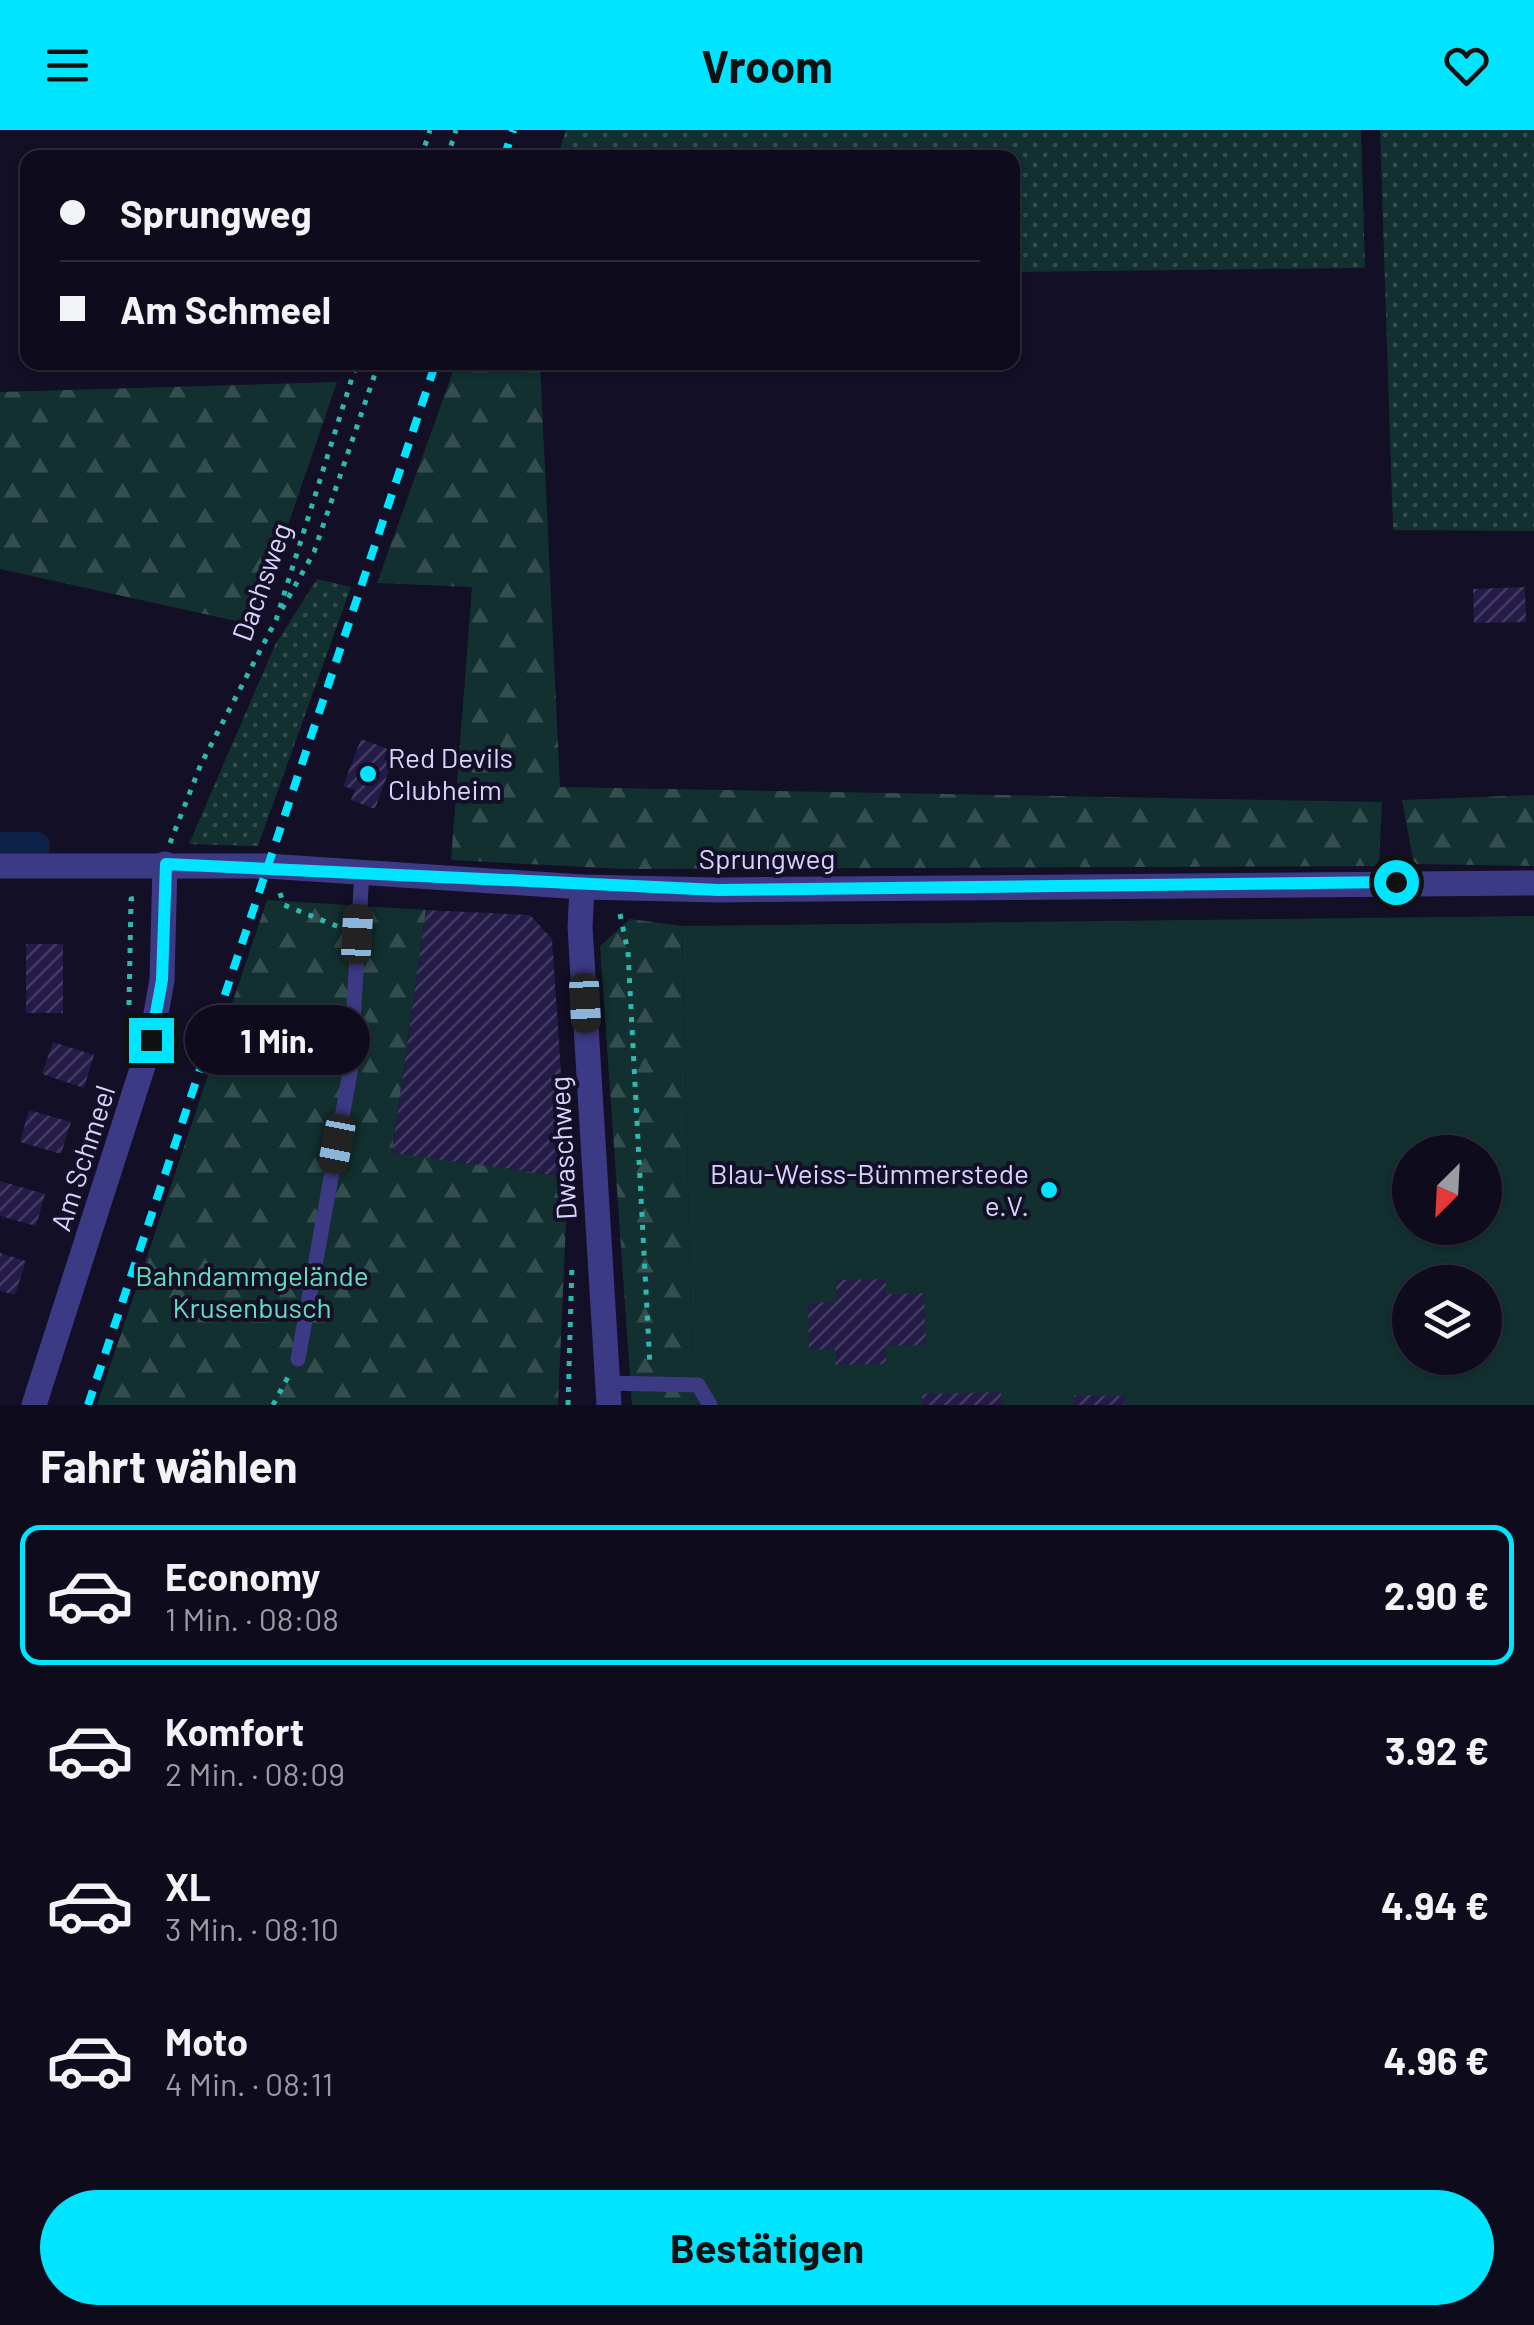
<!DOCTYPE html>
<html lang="de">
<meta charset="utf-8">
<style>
body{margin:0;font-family:Barlow,sans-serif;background:#171425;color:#f1f3f6;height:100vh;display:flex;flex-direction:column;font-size:38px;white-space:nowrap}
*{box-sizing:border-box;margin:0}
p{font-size:32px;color:#9b9ba3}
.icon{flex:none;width:55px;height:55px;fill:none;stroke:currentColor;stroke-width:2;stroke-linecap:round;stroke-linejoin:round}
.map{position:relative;height:1275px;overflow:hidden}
.details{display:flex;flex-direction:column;background:#0e0b1c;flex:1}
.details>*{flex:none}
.hud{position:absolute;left:20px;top:20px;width:1000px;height:220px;border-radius:20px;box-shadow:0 2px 8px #0004,0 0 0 2px #2e2b3b;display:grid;align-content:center;height:220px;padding:0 40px;background:#0e0b1c}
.needle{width:65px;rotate:204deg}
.controls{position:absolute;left:1392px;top:1005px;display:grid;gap:20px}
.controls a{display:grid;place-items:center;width:110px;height:110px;border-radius:50%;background:#0e0b1c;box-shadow:0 2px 8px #0004,0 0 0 2px #2e2b3b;font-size:50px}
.end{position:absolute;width:45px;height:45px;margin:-22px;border:12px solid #00e5ff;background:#111;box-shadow:0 0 0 5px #111}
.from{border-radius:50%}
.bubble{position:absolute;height:70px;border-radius:35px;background:#0e0b1c;box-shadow:0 2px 8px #0004,0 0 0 2px #2e2b3b;font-size:32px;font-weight:700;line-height:70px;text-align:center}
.car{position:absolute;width:30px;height:60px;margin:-30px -15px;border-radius:12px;box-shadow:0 0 8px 2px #0007;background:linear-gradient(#222 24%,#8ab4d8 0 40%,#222 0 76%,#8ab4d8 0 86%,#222 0)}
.hud b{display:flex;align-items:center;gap:35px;height:95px;font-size:38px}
.hud b+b{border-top:2px solid #2e2b3b}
.hud i{width:25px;height:25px;background:#f1f3f6}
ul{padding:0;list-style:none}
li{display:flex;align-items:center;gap:30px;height:140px;margin:0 20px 15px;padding:0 20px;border:5px solid transparent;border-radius:20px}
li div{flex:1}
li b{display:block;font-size:38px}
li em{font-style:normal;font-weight:700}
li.active{border-color:#00e5ff}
li>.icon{width:90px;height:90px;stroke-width:1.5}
h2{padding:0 40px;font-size:45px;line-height:120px}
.button{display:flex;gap:20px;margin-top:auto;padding:20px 40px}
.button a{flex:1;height:115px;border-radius:60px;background:#00e5ff;color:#111;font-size:40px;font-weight:700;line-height:115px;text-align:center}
header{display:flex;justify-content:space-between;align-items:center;height:130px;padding:0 40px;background:#00e5ff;color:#111;font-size:45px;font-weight:700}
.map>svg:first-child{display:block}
.green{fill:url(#green-dots)}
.forest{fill:url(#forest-firs)}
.pitch{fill:#12302f;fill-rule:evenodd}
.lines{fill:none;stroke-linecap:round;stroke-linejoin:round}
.canal{stroke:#0c2248;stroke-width:28}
.building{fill:url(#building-hatch)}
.path{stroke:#2fb8b0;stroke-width:5;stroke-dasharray:5 8;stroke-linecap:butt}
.lane{stroke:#3d3a85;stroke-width:15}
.street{stroke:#3d3a85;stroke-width:25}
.rail{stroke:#00e5ff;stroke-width:8;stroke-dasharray:15 12;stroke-linecap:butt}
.route{stroke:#00e5ff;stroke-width:12}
.poi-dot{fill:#00e5ff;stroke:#130f26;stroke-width:4}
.labels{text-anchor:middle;stroke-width:8;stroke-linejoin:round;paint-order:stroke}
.street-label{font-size:28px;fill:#d9d4ff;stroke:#130f26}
.poi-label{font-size:28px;fill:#d9d4ff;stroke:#130f26;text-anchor:start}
.park-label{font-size:28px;fill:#5fe0c0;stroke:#130f26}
</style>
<header><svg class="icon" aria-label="menu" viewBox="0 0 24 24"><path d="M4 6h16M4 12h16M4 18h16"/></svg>Vroom<svg class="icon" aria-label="heart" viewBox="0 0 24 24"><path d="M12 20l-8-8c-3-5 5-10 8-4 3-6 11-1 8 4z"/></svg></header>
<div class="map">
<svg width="1534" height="1275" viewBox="0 0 1534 1275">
<defs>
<pattern id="green-dots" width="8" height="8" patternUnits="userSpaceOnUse" patternTransform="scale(2.5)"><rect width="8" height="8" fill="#12302f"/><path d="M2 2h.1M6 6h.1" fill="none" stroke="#344d4e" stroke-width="1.8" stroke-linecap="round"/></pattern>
<pattern id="forest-firs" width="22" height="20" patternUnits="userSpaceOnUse" patternTransform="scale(2.5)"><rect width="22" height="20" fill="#12302f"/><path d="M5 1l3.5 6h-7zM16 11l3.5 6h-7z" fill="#344d4e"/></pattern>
<pattern id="building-hatch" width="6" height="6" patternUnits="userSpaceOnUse" patternTransform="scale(2.5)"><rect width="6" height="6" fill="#241b47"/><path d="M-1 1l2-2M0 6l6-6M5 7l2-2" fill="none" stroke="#433b63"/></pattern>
</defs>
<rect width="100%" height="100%" fill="#130f26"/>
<g class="green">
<polygon points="566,0 1361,0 1365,138 1013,142 1012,28 557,28"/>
<polygon points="1380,0 1534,0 1534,401 1393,400"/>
<polygon points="317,449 351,457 258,716 189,714 275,515"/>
</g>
<g class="forest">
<polygon points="456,233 540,233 560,657 1382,672 1379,736 624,739 451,730 472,457 377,453"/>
<polygon points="337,252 254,495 0,439 0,262"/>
<polygon points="1534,665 1534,736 1414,734 1402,670"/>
<polygon points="267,770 426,780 392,1022 568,1047 558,1275 97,1275"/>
<polygon points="630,789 682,796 693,1275 632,1275 600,816"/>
</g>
<path class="pitch" d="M 1534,786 L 1534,1275 L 693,1275 L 682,796 ZM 1410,1022 L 1485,1022 L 1485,1098 L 1410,1098 ZM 1410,1152 L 1485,1152 L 1485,1228 L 1410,1228 Z"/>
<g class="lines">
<polyline class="canal" points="0,716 36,716"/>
</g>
<g class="building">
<polygon points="1525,457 1526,492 1474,493 1473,459"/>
<polygon points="361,609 388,619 384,629 392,632 375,679 351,670 355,660 343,656"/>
<polygon points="426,780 530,785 552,809 568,1047 392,1023"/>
<rect x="26" y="814" width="37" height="69"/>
<polygon points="53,912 94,925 84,958 42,944"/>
<polygon points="29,980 71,992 61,1024 20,1012"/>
<polygon points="0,1051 45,1064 36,1096 0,1086"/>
<polygon points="0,1123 26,1131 15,1165 0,1161"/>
<polygon points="886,1149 886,1164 924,1163 926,1215 886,1216 886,1234 835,1235 835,1219 809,1220 808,1173 837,1172 836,1150"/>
<polygon points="1001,1262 1002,1275 922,1275 922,1264"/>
<polygon points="1074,1265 1125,1266 1125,1275 1074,1275"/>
</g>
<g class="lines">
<g class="path">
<polyline points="421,28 430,0"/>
<polyline points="447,28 456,0"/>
<polyline points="282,479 314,422 379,232"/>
<polyline points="170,713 201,634 276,490 357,232"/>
<polyline points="280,763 284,775 339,797"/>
<polyline points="620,784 628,822 650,1237"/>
<polyline points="129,875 131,769 138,768"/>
<polyline points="273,1275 289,1245"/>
<polyline points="568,1275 572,1133"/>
</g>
<g class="lane">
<polyline points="298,1229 350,943 362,741"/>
<polyline points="607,1253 698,1255 710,1275"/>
</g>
<g class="street">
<polyline points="0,736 267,736 582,757 718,760 1534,753"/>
<polyline points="582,757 580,797 609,1275"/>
<polyline points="34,1275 151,911 162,850 165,734"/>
</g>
<g class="rail">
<polyline points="504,28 513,0"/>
<polyline points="88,1275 436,232"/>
</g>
</g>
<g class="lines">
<polyline class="route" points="151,910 162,850 166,734 718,760 1396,752"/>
</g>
<g class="poi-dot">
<circle cx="368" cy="644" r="10"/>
<circle cx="1049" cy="1060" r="10"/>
</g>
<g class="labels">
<g class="street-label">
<text transform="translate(262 452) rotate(-70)" y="10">Dachsweg</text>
<text x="767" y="739">Sprungweg</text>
<text transform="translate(563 1018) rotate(-93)" y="10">Dwaschweg</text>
<text transform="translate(83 1028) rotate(-72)" y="10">Am Schmeel</text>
</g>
<g class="poi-label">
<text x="388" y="638">Red Devils<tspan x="388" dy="32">Clubheim</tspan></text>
<text x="1029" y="1054" text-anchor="end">Blau-Weiss-Bümmerstede<tspan x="1029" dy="32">e.V.</tspan></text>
</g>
<g class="park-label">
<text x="252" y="1156">Bahndammgelände<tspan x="252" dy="32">Krusenbusch</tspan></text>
</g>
</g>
</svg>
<div class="controls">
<a><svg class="needle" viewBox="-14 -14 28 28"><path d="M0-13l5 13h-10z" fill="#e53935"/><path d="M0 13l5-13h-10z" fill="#9b9ba3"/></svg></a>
<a><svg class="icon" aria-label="layers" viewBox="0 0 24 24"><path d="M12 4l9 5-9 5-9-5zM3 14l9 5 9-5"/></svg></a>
</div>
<i class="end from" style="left:1396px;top:752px"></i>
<i class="end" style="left:151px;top:910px"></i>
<div class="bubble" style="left:185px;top:875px;width:185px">1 Min.</div>
<i class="car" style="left:357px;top:804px;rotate:3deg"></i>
<i class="car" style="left:585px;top:873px;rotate:177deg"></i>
<i class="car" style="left:337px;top:1014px;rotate:191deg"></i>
<div class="hud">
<b><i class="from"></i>Sprungweg</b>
<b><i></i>Am Schmeel</b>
</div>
</div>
<section class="details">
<h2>Fahrt wählen</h2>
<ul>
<li class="active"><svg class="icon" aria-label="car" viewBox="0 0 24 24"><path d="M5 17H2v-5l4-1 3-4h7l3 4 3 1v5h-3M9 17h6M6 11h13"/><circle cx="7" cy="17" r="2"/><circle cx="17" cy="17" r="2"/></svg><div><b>Economy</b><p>1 Min. · 08:08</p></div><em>2.90 €</em></li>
<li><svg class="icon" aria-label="car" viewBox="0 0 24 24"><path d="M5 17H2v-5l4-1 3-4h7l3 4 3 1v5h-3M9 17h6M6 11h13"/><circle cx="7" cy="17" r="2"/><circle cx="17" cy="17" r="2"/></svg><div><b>Komfort</b><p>2 Min. · 08:09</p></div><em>3.92 €</em></li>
<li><svg class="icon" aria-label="car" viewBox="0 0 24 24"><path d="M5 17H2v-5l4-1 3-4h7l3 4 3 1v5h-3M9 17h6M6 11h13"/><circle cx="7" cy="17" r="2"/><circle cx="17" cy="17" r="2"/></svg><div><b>XL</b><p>3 Min. · 08:10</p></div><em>4.94 €</em></li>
<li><svg class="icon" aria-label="car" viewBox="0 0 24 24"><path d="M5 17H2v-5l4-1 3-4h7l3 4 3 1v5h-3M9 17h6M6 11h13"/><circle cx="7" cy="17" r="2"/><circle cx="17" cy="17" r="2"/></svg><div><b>Moto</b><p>4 Min. · 08:11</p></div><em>4.96 €</em></li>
</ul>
<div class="button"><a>Bestätigen</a></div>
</section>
